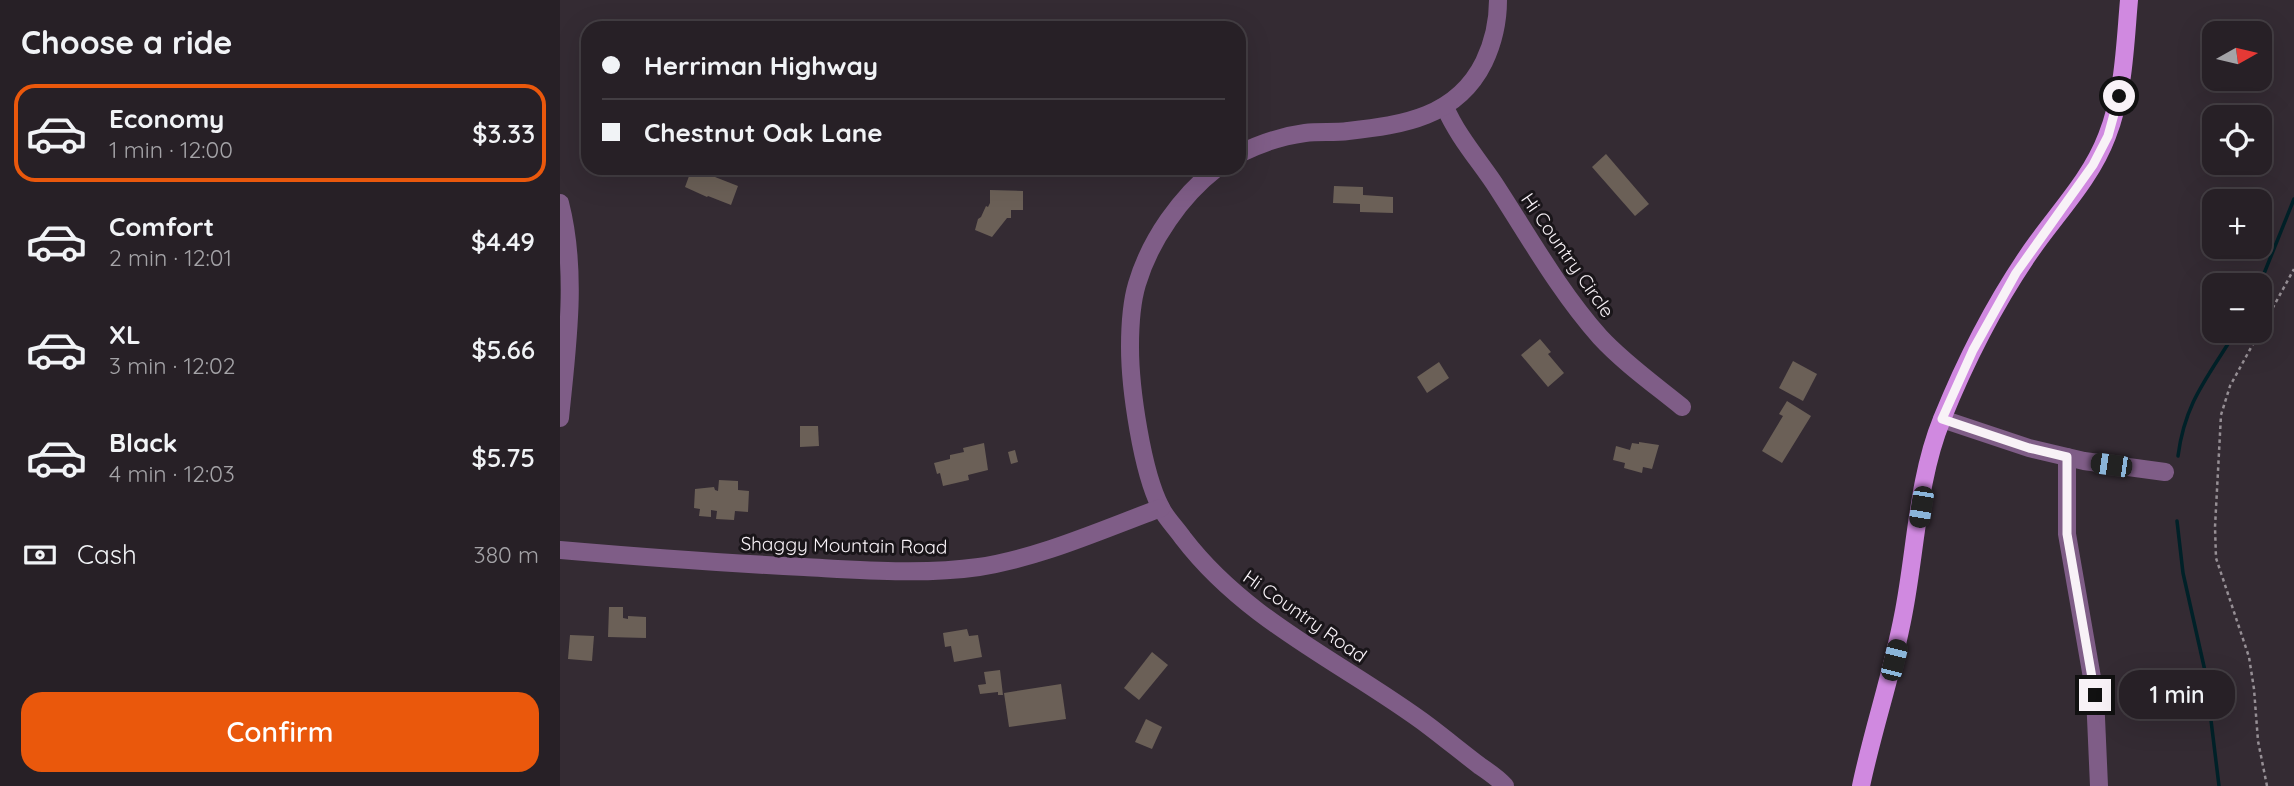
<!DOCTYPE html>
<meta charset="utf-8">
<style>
body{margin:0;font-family:Quicksand,sans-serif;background:#332d32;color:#f1f3f6;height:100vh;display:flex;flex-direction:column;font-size:26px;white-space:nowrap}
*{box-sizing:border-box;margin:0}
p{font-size:23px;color:#a4a3a7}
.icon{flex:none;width:38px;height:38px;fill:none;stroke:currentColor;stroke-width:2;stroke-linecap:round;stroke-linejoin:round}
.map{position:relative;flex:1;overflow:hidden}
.drawer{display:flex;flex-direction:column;background:#272026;width:560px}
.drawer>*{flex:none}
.guide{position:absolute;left:21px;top:21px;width:665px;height:154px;border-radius:21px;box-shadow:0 7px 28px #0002,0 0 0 2px #433e43;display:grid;align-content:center;height:154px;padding:0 21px;background:#272026}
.needle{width:46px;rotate:82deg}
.buttons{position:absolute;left:1642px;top:21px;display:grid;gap:14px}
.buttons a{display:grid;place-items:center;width:70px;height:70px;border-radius:14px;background:#272026;box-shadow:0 7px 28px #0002,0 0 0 2px #433e43;font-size:35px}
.end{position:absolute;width:32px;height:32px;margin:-16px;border:9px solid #f8f2f7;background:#111;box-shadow:0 0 0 4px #111}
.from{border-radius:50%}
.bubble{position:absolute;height:49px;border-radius:21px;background:#272026;box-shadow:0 7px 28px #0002,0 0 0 2px #433e43;font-size:23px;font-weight:600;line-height:49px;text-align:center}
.car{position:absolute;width:21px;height:42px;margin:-21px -10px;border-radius:9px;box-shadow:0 0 5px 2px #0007;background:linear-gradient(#222 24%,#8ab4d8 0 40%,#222 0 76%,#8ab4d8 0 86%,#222 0)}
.guide b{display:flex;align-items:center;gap:24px;height:66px;font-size:26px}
.guide b+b{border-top:2px solid #433e43}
.guide i{width:18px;height:18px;background:#f1f3f6}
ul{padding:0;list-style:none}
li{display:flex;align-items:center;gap:21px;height:98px;margin:0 14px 10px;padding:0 7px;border:4px solid transparent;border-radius:21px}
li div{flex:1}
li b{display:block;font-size:26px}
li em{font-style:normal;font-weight:600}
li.selected{border-color:#ea580c}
li>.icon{width:63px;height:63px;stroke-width:1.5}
h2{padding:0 21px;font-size:32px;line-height:84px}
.pay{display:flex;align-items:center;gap:18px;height:77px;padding:0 21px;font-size:26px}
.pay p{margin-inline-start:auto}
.button{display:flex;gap:14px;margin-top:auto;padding:14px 21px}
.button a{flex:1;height:80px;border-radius:21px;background:#ea580c;color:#fff;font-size:28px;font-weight:600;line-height:80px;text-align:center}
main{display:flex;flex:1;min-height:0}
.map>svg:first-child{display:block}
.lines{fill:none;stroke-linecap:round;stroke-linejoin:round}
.stream{stroke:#002128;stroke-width:3.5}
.building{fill:#6b6057}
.path{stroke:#968f95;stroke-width:2.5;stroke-dasharray:3.5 3.5;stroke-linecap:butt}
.minor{stroke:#7f5d87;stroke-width:18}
.major{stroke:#d089e0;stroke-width:18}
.route{stroke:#f8f2f7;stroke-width:9}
.labels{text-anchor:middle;stroke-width:6;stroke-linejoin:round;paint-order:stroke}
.street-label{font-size:19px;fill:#f8f2f7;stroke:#191519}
</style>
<main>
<section class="drawer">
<h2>Choose a ride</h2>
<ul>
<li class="selected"><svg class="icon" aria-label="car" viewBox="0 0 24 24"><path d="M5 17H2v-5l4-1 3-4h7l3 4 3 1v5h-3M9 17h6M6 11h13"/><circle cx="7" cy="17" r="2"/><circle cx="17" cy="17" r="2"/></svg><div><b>Economy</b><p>1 min · 12:00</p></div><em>$3.33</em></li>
<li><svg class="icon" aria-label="car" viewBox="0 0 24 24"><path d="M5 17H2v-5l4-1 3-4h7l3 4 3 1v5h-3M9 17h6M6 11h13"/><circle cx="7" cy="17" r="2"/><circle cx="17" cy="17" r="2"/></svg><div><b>Comfort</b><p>2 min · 12:01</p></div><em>$4.49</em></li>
<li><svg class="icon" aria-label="car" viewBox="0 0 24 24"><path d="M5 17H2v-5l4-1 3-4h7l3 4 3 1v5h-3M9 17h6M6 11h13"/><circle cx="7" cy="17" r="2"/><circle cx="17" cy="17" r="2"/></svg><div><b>XL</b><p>3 min · 12:02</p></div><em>$5.66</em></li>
<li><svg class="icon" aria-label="car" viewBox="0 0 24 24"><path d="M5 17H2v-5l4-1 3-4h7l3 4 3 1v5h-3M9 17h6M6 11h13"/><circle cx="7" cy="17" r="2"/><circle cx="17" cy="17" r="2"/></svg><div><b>Black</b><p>4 min · 12:03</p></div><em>$5.75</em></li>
</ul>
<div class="pay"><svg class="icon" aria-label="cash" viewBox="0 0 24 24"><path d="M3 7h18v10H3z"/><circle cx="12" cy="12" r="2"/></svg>Cash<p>380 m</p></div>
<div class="button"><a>Confirm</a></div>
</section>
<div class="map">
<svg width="1734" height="786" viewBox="0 0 1734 786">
<rect width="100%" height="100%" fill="#342b33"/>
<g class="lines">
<g class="stream">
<polyline points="1699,286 1734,199"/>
<path d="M 1618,456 C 1625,401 1649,376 1676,331"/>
<polyline points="1617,521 1623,573 1645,671 1659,786"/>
</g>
</g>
<g class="building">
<polygon points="1046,154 1089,204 1075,216 1032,167"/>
<polygon points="132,168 144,172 146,168 159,168 155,177 178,186 171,205 148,196 147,197 125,187"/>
<polygon points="774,186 803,187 803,195 833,197 833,213 800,212 800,204 773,203"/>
<polygon points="430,190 463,191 463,210 451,210 451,218 447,218 432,237 415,230 418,219 421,217 426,206 428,207 430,203"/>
<polygon points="980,339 991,352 988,354 1004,373 988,387 961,355"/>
<polygon points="1233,361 1257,374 1243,401 1219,388"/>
<polygon points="879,362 889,378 867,393 857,377"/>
<polygon points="1227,401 1251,416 1222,463 1202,451 1223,416 1219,414"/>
<polygon points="240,426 258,426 259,446 240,447"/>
<polygon points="1079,442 1099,445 1092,469 1083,467 1082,473 1064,468 1065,463 1053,460 1056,446 1070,450 1072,443 1079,444"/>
<polygon points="424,443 428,470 408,475 409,480 383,486 380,473 377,474 374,463 390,459 390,455 404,452 403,448"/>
<polygon points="455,450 458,462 451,464 448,452"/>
<polygon points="159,480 178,481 178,490 189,491 188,512 175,511 174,520 156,519 157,511 151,510 151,517 139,516 140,509 134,508 135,489 154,487 155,490 158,491"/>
<polygon points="49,607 63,607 63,618 68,619 68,616 86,617 86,638 48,637"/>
<polygon points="407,629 409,636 418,635 422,657 394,662 391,646 385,647 383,633"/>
<polygon points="10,635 34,636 32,661 8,659"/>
<polygon points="592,652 608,665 579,700 564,688"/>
<polygon points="440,670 443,695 438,695 438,692 420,694 418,685 426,684 424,672"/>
<polygon points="501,684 506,719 449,727 444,693"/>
<polygon points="586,719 602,727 592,749 575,742"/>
</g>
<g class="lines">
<polyline class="path" points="1707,786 1698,741 1694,689 1689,657 1656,558 1655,527 1661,415 1670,386 1734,269"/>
<g class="minor">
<path d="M 885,107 C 897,135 917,158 934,183 C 968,235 999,291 1040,337 C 1064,363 1095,385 1122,407"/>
<path d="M 679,154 C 699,144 722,136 745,133 C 759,131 774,133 788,131 C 843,125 897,117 924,62 C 934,41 938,23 938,0"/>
<path d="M 657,168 C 621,196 590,240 577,284 C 571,304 570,326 570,347 C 570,388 582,472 601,508 C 606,518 616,528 623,538 C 688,623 786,664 870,727 C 887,740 903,753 920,766 C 929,772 938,778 945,786"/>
<path d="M 0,203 C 18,273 7,347 0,418"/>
<polyline points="1382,419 1469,448 1524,461 1605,472"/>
<polyline points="1507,457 1507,534 1535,695 1539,786"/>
<path d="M 0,550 C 81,557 162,563 244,567 C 301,570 362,575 419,567 C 482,557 541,530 601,508"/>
</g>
<path class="major" d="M 1301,786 C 1313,729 1332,674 1343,616 C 1356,551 1357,480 1382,419 C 1405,362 1434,305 1468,255 C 1495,215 1530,181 1547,136 C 1564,93 1565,45 1569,0"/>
</g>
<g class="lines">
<polyline class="route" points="1535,695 1507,534 1507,457 1469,448 1382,419 1413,350 1456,273 1533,165 1548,136 1559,96"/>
</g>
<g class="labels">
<g class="street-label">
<text transform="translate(1008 255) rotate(55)" y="7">Hi Country Circle</text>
<text transform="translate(284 545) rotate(1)" y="7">Shaggy Mountain Road</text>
<text transform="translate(745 616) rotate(35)" y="7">Hi Country Road</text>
</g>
</g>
</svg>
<div class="buttons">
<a><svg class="needle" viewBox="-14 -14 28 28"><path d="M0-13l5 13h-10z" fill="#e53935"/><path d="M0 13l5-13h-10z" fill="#a4a3a7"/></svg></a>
<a><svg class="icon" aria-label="locate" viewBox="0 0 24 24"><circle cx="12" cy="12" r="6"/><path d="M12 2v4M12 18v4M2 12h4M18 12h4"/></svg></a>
<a>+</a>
<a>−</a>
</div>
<i class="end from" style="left:1559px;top:96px"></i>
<i class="end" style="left:1535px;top:695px"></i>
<div class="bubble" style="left:1559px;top:670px;width:116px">1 min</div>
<i class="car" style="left:1551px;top:465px;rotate:278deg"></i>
<i class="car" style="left:1361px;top:507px;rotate:189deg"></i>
<i class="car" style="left:1334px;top:660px;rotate:14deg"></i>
<div class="guide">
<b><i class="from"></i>Herriman Highway</b>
<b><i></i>Chestnut Oak Lane</b>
</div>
</div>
</main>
